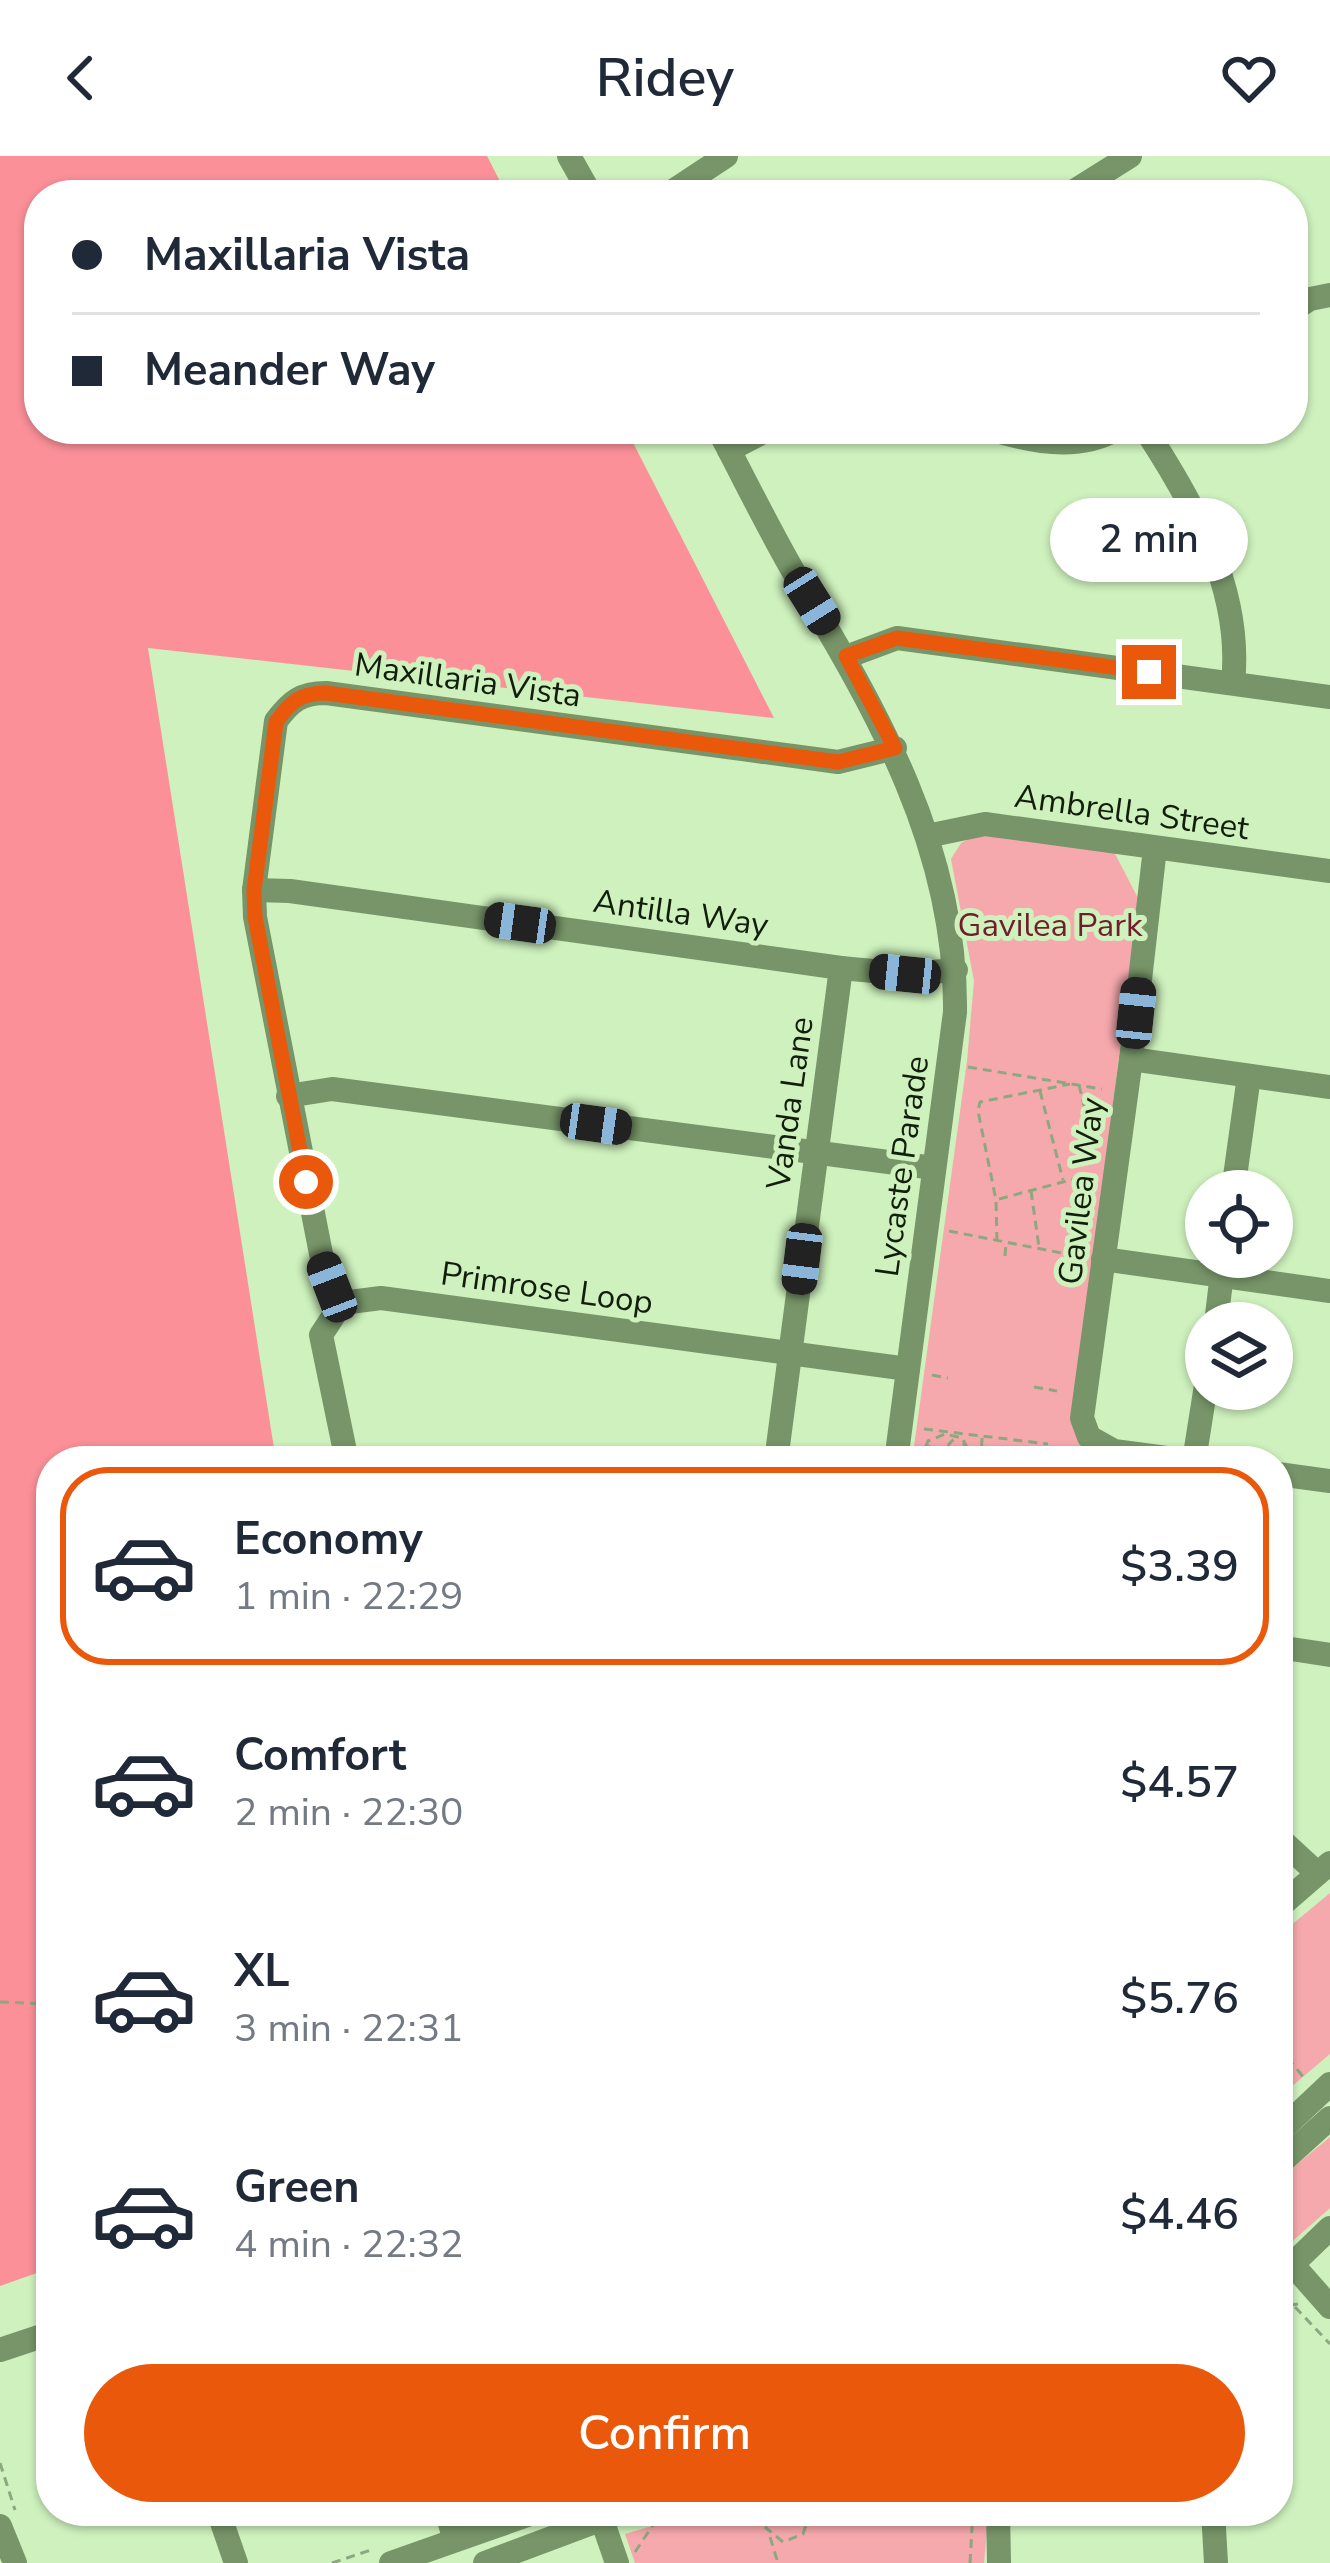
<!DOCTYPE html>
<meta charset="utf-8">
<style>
body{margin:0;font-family:"Nunito Sans",sans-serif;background:#f6f6f7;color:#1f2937;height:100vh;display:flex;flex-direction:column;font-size:45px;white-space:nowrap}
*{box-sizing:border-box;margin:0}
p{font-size:39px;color:#747a83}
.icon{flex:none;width:66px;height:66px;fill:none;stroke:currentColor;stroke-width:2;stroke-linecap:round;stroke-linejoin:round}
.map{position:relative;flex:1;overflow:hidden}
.side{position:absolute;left:36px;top:1290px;width:1257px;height:1080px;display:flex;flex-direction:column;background:#fff;border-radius:48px;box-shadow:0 3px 9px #0004}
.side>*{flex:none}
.banner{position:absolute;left:24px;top:24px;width:1284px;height:264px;border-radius:48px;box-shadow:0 3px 9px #0004;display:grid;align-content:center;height:264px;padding:0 48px;background:#fff}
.controls{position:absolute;left:1185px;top:1014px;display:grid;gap:24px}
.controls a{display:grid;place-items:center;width:108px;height:108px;border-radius:50%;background:#fff;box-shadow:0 3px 9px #0004;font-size:60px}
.end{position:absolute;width:54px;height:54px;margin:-27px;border:15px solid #ea580c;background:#fff;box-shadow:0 0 0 6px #fff}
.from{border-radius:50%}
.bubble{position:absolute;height:84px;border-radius:42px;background:#fff;box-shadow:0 3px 9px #0004;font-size:39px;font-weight:600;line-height:84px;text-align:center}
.car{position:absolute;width:36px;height:72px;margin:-36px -18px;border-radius:15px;box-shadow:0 0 9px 3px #0007;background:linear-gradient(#222 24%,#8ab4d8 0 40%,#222 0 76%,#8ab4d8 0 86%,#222 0)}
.banner b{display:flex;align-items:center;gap:42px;height:114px;font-size:45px}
.banner b+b{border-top:3px solid #e0e1e3}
.banner i{width:30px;height:30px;background:#1f2937}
ul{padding:21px 0 0;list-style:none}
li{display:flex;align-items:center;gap:36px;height:198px;margin:0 24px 18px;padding:0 24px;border:6px solid transparent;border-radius:48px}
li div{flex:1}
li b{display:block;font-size:45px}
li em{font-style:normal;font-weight:600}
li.selected{border-color:#ea580c}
li>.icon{width:108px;height:108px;stroke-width:1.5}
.primary-button{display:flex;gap:24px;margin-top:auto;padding:24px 48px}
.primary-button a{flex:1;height:138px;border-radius:72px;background:#ea580c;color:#fff;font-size:48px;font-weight:600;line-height:138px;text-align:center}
header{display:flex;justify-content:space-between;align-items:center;height:156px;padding:0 48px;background:#fff;font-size:54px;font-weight:600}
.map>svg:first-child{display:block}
.green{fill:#f6a9ad}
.forest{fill:#fb9099}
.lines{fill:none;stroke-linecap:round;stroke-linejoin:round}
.path{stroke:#8da880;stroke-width:3;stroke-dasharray:9 6;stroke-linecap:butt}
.street{stroke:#779568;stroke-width:24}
.route{stroke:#ea580c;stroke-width:15}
.labels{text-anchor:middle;stroke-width:10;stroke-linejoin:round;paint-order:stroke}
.street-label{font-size:33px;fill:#121e0b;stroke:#cef1bd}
.park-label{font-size:33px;fill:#701e2b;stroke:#cef1bd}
</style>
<header><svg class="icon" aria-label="back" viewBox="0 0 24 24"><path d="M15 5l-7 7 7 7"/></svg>Ridey<svg class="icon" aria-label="heart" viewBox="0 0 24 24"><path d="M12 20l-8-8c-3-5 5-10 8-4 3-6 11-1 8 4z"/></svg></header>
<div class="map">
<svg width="1330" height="2407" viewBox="0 0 1330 2407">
<rect width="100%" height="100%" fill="#cef1bd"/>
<g class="green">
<polygon points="985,675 1111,690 1139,744 1072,1268 1094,1298 1128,1305 912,1305 967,905 974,825 951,703 961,687"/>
<polygon points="1330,1737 1330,1898 1278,1942 1278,1780"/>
<polygon points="1330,1981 1330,2052 1278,2098 1278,2024"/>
<polygon points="703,2355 989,2355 984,2407 635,2407 625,2378"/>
</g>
<polygon class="forest" points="0,0 487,0 507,39 39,39 39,273 626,273 774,562 148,492 276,1305 51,1305 51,2112 0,2130"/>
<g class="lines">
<g class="path">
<polyline points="968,911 1102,933"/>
<polyline points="1079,929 1094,991"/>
<polyline points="1040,935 1063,1024"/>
<polyline points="1031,1035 1039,1091"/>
<polyline points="999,1043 1089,1019"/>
<polyline points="949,1075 1077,1100"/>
<polyline points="997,1085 996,1044 978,955 980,946 1070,928"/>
<polyline points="1005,1100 1006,1088"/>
<polyline points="932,1219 948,1222"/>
<polyline points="1034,1231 1057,1235"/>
<polyline points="924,1273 1048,1288"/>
<polyline points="964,1287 965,1303"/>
<polyline points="925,1289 960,1303"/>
<polyline points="920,1305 928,1285 945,1278 962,1282 974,1305"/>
<polyline points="944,1305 949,1288 956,1281"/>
<polyline points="957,1305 967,1305"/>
<polyline points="981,1305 982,1282"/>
<polyline points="0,1846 51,1848"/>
<polyline points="1278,1890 1305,1923"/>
<polyline points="1278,2151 1298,2148"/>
<polyline points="1295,2151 1330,2188"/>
<polyline points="0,2307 15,2354"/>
<polyline points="766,2355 766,2372 783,2386 803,2378 808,2363 806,2355"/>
<polyline points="646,2358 653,2369 675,2355"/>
<polyline points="770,2381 778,2407"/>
<polyline points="635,2396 653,2369"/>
<polyline points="332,2407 374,2393"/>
<polyline points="970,2407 973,2355"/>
</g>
<g class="street">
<polyline points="569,0 591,39"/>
<polyline points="667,39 726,0"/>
<polyline points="1068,39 1130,0"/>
<polyline points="1293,154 1310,143 1330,139"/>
<path d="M 718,273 C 744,322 768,372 796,420 C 877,555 957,692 955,856 L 896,1305"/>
<path d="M 991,273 C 1030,286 1080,295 1117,273"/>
<path d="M 1145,273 C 1194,348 1243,434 1233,527"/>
<polyline points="729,294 769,273"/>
<polyline points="846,501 897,482 1330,541"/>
<polyline points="927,680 985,668 1330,715"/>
<polyline points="1155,692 1131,903 1082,1262 1089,1281 1114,1295 1189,1305"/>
<polyline points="254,734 290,735 841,812 905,818 956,814"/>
<polyline points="1131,903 1330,931"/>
<polyline points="288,940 332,933 934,1012"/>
<polyline points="1233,1035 1249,920"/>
<polyline points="1103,1103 1330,1135"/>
<path d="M 342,1147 L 323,1108 L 255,761 L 254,734 L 276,565 C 291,545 301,537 326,537 L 838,606 L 895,592"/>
<polyline points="1216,1167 1224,1101"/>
<polyline points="347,1305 321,1179 342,1147 381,1142 908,1213"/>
<polyline points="776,1305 841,812"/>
<polyline points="1194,1305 1206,1229"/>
<polyline points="1278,1318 1330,1325"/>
<polyline points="1278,1491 1330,1499"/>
<polyline points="1278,1681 1317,1717"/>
<polyline points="1278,1752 1330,1707"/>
<polyline points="1278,1977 1330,1928"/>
<polyline points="1278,2009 1330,1962"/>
<polyline points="1292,2108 1330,2151"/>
<polyline points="1278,2122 1330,2072"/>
<polyline points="0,2194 51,2177"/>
<polyline points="218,2355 236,2407"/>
<polyline points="446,2355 455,2384"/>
<polyline points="599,2355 617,2407"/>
<polyline points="998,2355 999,2407"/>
<polyline points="1213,2355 1216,2407"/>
<polyline points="0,2370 15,2407"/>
<polyline points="391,2407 539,2355"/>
<polyline points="485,2407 624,2355"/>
</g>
</g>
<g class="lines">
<path class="route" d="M 306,1026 L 255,761 L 254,734 L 276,566 C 291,545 301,537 326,537 L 838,606 L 895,592 L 846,500 L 897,482 L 1149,516"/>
</g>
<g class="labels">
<g class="street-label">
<text transform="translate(468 523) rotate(8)" y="12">Maxillaria Vista</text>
<text transform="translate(1132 655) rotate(8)" y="12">Ambrella Street</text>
<text transform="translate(681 756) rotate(8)" y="12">Antilla Way</text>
<text transform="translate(789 947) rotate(-82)" y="12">Vanda Lane</text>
<text transform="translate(901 1010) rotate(-82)" y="12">Lycaste Parade</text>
<text transform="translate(1080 1035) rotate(-83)" y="12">Gavilea Way</text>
<text transform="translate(547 1131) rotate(8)" y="12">Primrose Loop</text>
</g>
<g class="park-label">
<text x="1050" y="780">Gavilea Park</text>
</g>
</g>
</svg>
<div class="controls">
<a><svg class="icon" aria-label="locate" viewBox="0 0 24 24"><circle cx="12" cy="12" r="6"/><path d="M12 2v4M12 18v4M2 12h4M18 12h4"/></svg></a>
<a><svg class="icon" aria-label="layers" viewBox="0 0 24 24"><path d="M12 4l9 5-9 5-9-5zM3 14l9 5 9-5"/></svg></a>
</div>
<i class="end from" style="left:306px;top:1026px"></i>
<i class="end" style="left:1149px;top:516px"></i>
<div class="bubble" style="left:1050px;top:342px;width:198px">2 min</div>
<i class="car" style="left:812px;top:445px;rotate:148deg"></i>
<i class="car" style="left:520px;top:767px;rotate:278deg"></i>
<i class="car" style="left:905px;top:818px;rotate:276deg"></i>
<i class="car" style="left:1136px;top:857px;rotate:6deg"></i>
<i class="car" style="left:596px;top:968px;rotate:98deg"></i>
<i class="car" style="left:802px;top:1103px;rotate:187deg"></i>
<i class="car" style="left:332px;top:1131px;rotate:339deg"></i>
<div class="banner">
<b><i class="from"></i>Maxillaria Vista</b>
<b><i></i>Meander Way</b>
</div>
<section class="side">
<ul>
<li class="selected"><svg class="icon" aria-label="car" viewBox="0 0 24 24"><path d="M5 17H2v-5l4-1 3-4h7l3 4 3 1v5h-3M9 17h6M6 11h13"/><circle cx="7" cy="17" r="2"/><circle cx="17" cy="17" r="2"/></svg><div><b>Economy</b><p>1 min · 22:29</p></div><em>$3.39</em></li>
<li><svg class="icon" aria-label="car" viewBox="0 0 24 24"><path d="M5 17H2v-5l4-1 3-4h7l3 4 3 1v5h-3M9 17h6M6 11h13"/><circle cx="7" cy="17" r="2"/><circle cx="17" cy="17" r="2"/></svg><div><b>Comfort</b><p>2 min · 22:30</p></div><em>$4.57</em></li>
<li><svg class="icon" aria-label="car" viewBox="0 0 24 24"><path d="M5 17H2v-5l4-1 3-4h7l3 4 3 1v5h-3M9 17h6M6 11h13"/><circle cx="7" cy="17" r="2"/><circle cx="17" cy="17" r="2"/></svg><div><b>XL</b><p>3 min · 22:31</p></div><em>$5.76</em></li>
<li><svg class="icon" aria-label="car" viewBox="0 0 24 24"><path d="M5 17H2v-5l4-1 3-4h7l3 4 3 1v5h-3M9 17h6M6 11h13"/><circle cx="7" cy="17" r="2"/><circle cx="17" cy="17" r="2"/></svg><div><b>Green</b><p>4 min · 22:32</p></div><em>$4.46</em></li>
</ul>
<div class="primary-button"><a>Confirm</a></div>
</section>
</div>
